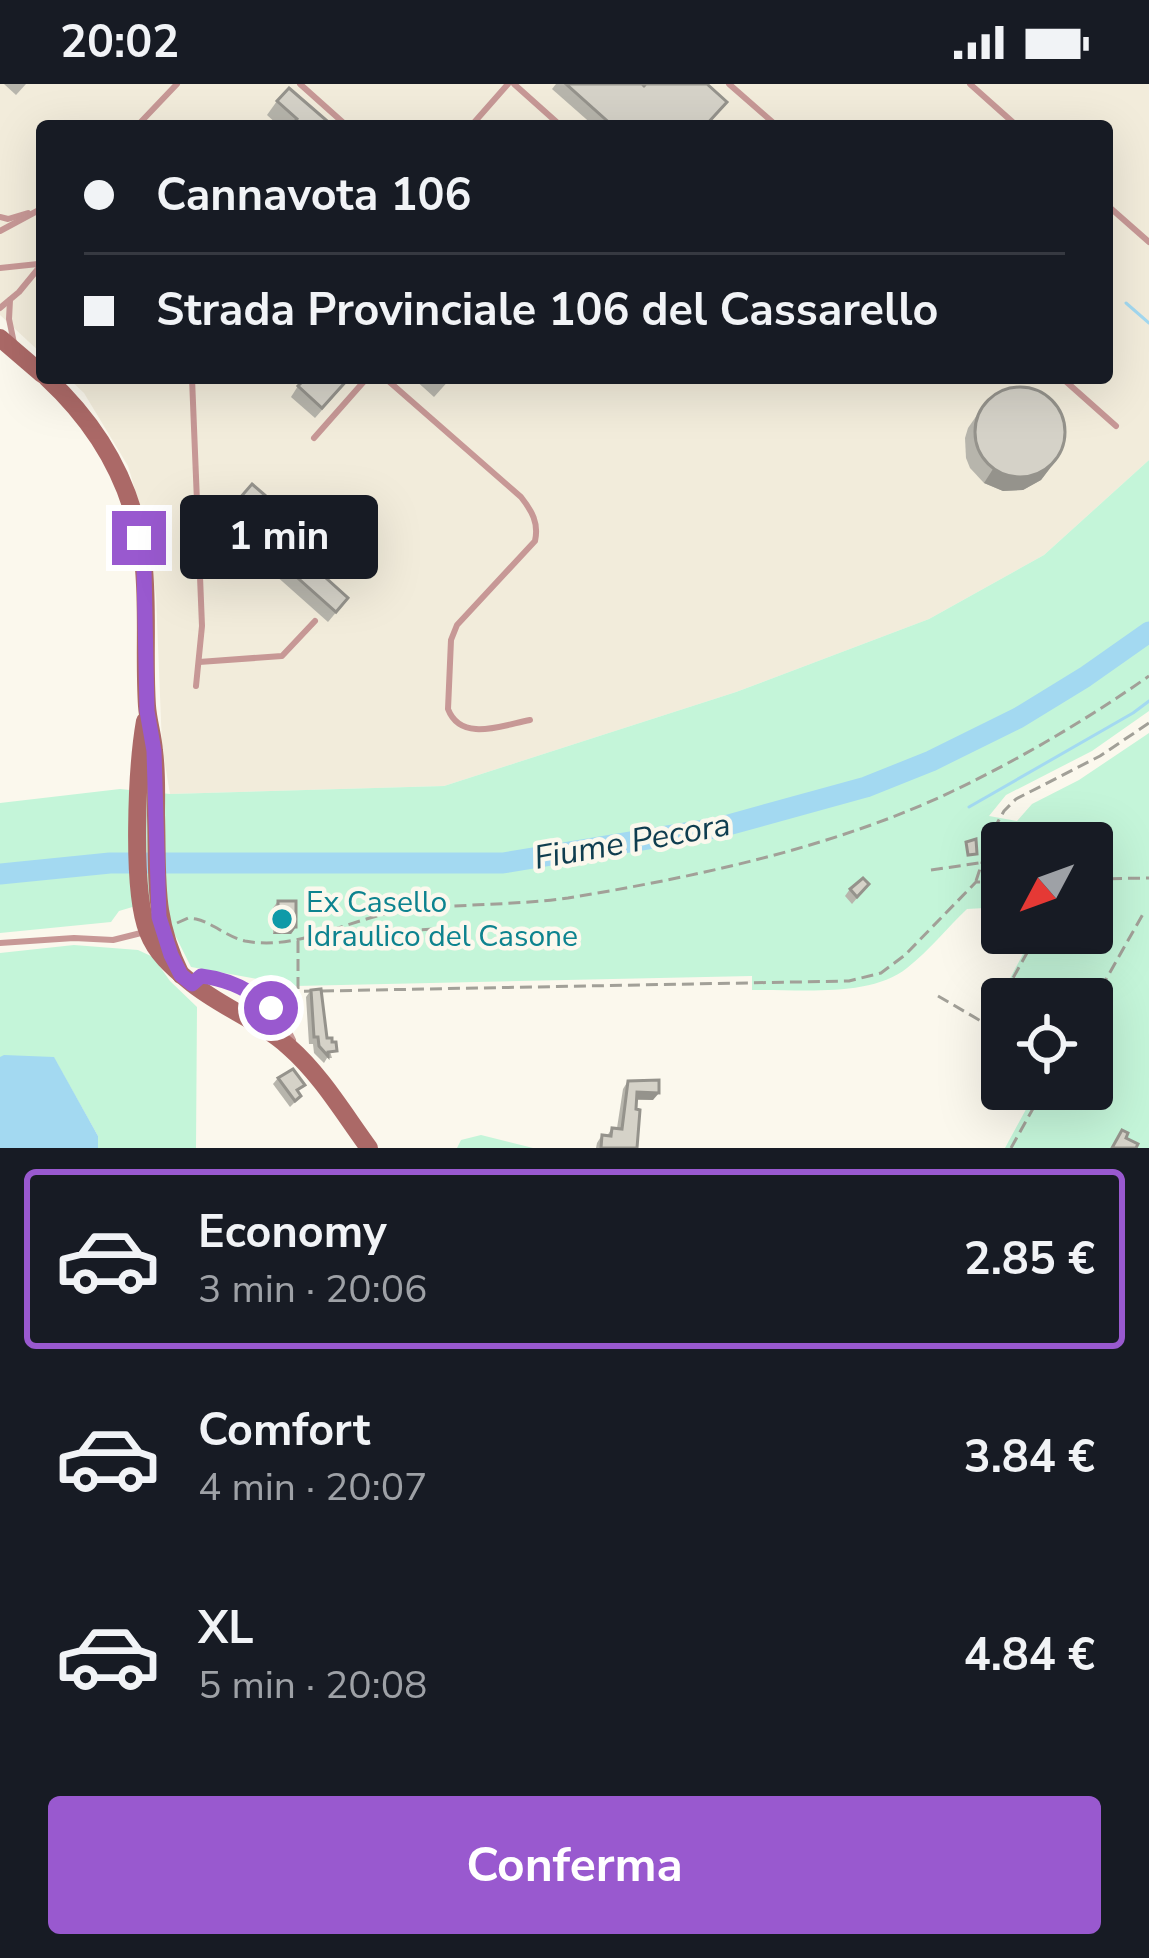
<!DOCTYPE html>
<html lang="it">
<meta charset="utf-8">
<style>
body{margin:0;font-family:"Nunito Sans",sans-serif;background:#242831;color:#f1f3f6;height:100vh;display:flex;flex-direction:column;font-size:45px;white-space:nowrap}
*{box-sizing:border-box;margin:0}
p{font-size:39px;color:#9ea1a6}
.icon{flex:none;width:66px;height:66px;fill:none;stroke:currentColor;stroke-width:2;stroke-linecap:round;stroke-linejoin:round}
.map{position:relative;height:1064px;overflow:hidden}
.panel{display:flex;flex-direction:column;background:#171b24;flex:1}
.panel>*{flex:none}
.hud{position:absolute;left:36px;top:36px;width:1077px;height:264px;border-radius:12px;box-shadow:0 12px 48px #0002;display:grid;align-content:center;height:264px;padding:0 48px;background:#171b24}
.needle{width:78px;rotate:229deg}
.buttons{position:absolute;left:981px;top:738px;display:grid;gap:24px}
.buttons a{display:grid;place-items:center;width:132px;height:132px;border-radius:12px;background:#171b24;box-shadow:0 12px 48px #0002;font-size:60px}
.end{position:absolute;width:54px;height:54px;margin:-27px;border:15px solid #9959cf;background:#fff;box-shadow:0 0 0 6px #fff}
.from{border-radius:50%}
.bubble{position:absolute;height:84px;border-radius:12px;background:#171b24;box-shadow:0 12px 48px #0002;font-size:39px;font-weight:700;line-height:84px;text-align:center}
.hud b{display:flex;align-items:center;gap:42px;height:114px;font-size:45px}
.hud b+b{border-top:3px solid #363941}
.hud i{width:30px;height:30px;background:#f1f3f6}
ul{padding:21px 0 0;list-style:none}
li{display:flex;align-items:center;gap:36px;height:180px;margin:0 24px 18px;padding:0 24px;border:6px solid transparent;border-radius:12px}
li div{flex:1}
li b{display:block;font-size:45px}
li em{font-style:normal;font-weight:700}
li.selected{border-color:#9959cf}
li>.icon{width:108px;height:108px;stroke-width:1.5}
.cta{display:flex;gap:24px;margin-top:auto;padding:24px 48px}
.cta a{flex:1;height:138px;border-radius:12px;background:#9959cf;color:#fff;font-size:48px;font-weight:700;line-height:138px;text-align:center}
.status{display:flex;justify-content:space-between;align-items:center;height:84px;padding:0 60px;background:#171b24;direction:ltr}
.status svg{height:33px;fill:currentColor}
.map>svg:first-child{display:block}
.built{fill:#f2ecdb}
.green{fill:#c4f5d9}
.water{fill:#a3d9f1}
.lines{fill:none;stroke-linecap:round;stroke-linejoin:round}
.stream{stroke:#a3d9f1;stroke-width:3}
.river{stroke:#a3d9f1;stroke-width:21}
.path{stroke:#a2a098;stroke-width:3;stroke-dasharray:12 6;stroke-linecap:butt}
.lane{stroke:#c79896;stroke-width:6}
.secondary{stroke:#ab6967;stroke-width:18}
.wall{fill:#b7b5ac}
.shaded-wall{fill:#95938c}
.building{fill:#d5d2c8;stroke:#95938c;stroke-width:3}
.route{stroke:#9959cf;stroke-width:15}
.culture-dot{fill:#0f9aa8;stroke:#fbf8ed;stroke-width:4.5}
.labels{text-anchor:middle;stroke-width:9;stroke-linejoin:round;paint-order:stroke}
.culture-label{font-size:30px;fill:#0d838f;stroke:#fbf8ed;text-anchor:start}
.water-label{font-size:33px;font-style:italic;fill:#0f3d4f;stroke:#fbf8ed}
</style>
<div class="status"><b>20:02</b><svg viewBox="0 0 49 12"><path d="M0 12V9h3v3zM5 12V6h3v6zM10 12V3h3v9zM15 12V0h3v12zM26 1h20v11H26zM47 4h2v5h-2z"/></svg></div>
<div class="map">
<svg width="1149" height="1064" viewBox="0 0 1149 1064">
<rect width="100%" height="100%" fill="#fbf8ed"/>
<polygon class="built" points="0,0 1149,0 1149,376 1044,471 929,535 736,608 444,702 170,710 162,662 156,511 144,436 128,382 84,309 68,294 1107,294 1107,42 42,42 42,270 0,231"/>
<g class="green">
<path d="M 1149,376 L 1149,627 L 1092,667 L 1006,711 L 989,732 L 1017,737 L 1032,720 L 1079,696 L 1149,649 L 1149,1064 L 1005,1064 L 1037,1005 L 1092,1005 L 1092,915 L 1002,915 L 1002,951 L 985,942 L 1034,849 L 1092,849 L 1092,759 L 1002,759 L 1002,823 L 967,825 C 947,844 929,867 907,884 C 870,914 798,905 752,906 L 752,892 L 296,902 L 191,883 L 167,835 L 166,813 L 119,827 L 111,838 L 0,849 L 0,719 L 120,705 L 170,710 L 444,702 L 736,608 L 929,535 L 1044,471 Z"/>
<polygon points="74,861 138,866 153,873 170,897 197,923 196,1064 98,1064 98,1052 54,974 0,973 0,869"/>
<polygon points="481,1051 533,1064 457,1064 461,1056"/>
</g>
<polygon class="water" points="4,971 54,973 98,1052 98,1064 0,1064 0,973"/>
<g class="lines">
<g class="stream">
<polyline points="1126,219 1149,239"/>
<polyline points="969,723 1133,629 1149,617"/>
</g>
<polyline class="river" points="0,790 110,779 503,779 721,743 866,703 931,677 1018,634 1085,593 1149,548"/>
<g class="path">
<polyline points="931,786 979,779"/>
<polyline points="1092,795 1149,794"/>
<polyline points="976,797 992,748 1004,727 1016,715 1100,672 1149,639"/>
<path d="M 177,839 L 188,834 L 196,835 C 213,839 227,853 245,857 C 298,867 346,836 396,828 C 453,819 511,822 568,814 C 696,793 836,763 953,707 C 1022,674 1086,636 1149,592"/>
<polyline points="350,845 386,848 434,845"/>
<polyline points="298,857 298,906"/>
<polyline points="268,908 849,897 881,889 905,871 976,798 1002,798"/>
<polyline points="938,912 986,940"/>
<polyline points="1092,920 1143,830"/>
<polyline points="1002,952 992,947 988,939 1038,849"/>
<polyline points="1011,1064 1044,1005"/>
</g>
<g class="lane">
<polyline points="300,0 347,42"/>
<polyline points="514,0 561,42"/>
<polyline points="729,0 777,42"/>
<polyline points="970,0 1017,42"/>
<polyline points="137,42 177,0"/>
<polyline points="471,42 508,0"/>
<polyline points="1107,121 1149,158"/>
<polyline points="0,133 8,135 28,129"/>
<polyline points="0,147 39,126"/>
<polyline points="0,184 38,180"/>
<polyline points="10,216 9,235 14,259"/>
<polyline points="0,224 19,208 42,180"/>
<polyline points="192,294 202,542 196,602"/>
<path d="M 385,294 L 521,413 C 532,427 539,439 535,457 L 457,541 L 451,556 L 448,625 C 461,659 503,641 530,636"/>
<polyline points="1062,294 1116,342"/>
<polyline points="314,354 367,294"/>
<polyline points="199,578 282,572 315,537"/>
<polyline points="0,859 74,854 113,856 145,848"/>
<path d="M 195,896 C 207,891 212,894 224,898 C 257,910 278,924 293,956"/>
</g>
<g class="secondary">
<polyline points="0,254 42,290"/>
<path d="M 47,294 C 103,346 137,408 144,485 C 148,530 144,576 147,622 C 148,637 153,652 154,667 C 157,688 156,710 156,731 C 158,793 152,833 181,891"/>
<path d="M 145,637 C 137,683 131,806 148,848 C 156,869 172,883 189,897 C 220,923 259,936 289,963 C 321,991 344,1030 369,1064"/>
</g>
</g>
<g class="wall">
<polygon points="4,0 26,0 16,11"/>
<polygon points="556,0 642,0 727,18 707,42 594,42 552,5"/>
<polygon points="277,17 333,42 279,42 267,31"/>
<polygon points="350,294 315,334 291,313 298,302"/>
<polygon points="413,294 451,294 434,313"/>
<polygon points="989,314 1057,375 1041,396 1023,406 1003,407 984,399 970,384 966,374 965,354 968,344"/>
<polygon points="260,424 226,462 212,448 219,438"/>
<polygon points="272,471 348,514 328,538 265,482"/>
<polygon points="869,800 852,820 845,812 850,805"/>
<polygon points="278,817 296,843 291,850 273,850 273,824"/>
<polygon points="311,906 332,974 327,974 324,979 314,969 313,960 309,960 306,913"/>
<polygon points="278,994 301,1012 290,1023 273,1000"/>
<polygon points="628,997 653,1016 636,1016 637,1064 596,1064 597,1059 602,1051 607,1052 612,1044 617,1044 623,1005"/>
</g>
<g class="shaded-wall">
<polygon points="1057,375 1041,396 1023,406 1003,407 984,399 993,385"/>
<polygon points="278,843 296,843 291,850 273,850"/>
<polygon points="637,1008 659,1009 653,1016 632,1015"/>
</g>
<g class="building">
<polygon points="566,0 642,0 644,2 646,0 707,0 727,18 705,42 613,42"/>
<polygon points="289,4 333,42 291,42 297,35 277,17"/>
<polygon points="306,294 349,294 322,324 298,302"/>
<circle cx="1020" cy="348" r="45"/>
<polygon points="252,400 267,413 233,451 219,438"/>
<polygon points="285,457 348,514 336,528 272,471"/>
<polygon points="976,755 977,770 968,771 966,758"/>
<polygon points="863,794 869,800 857,813 850,805"/>
<rect x="278" y="817" width="18" height="26"/>
<polygon points="321,905 327,954 332,954 332,958 336,958 337,967 328,968 328,972 319,962 318,953 314,953 311,906"/>
<polygon points="293,985 305,1001 297,1006 301,1012 295,1017 278,994"/>
<polygon points="659,996 659,1009 637,1008 636,1025 640,1026 637,1064 601,1064 602,1051 611,1052 612,1044 622,1045 628,997"/>
<polygon points="1122,1046 1128,1049 1126,1054 1138,1060 1136,1064 1112,1064"/>
</g>
<g class="lines">
<path class="route" d="M 139,454 L 144,485 L 147,627 L 154,667 L 159,833 L 171,871 L 181,891 L 192,900 L 201,892 C 227,895 251,906 271,924"/>
</g>
<circle class="culture-dot" cx="282" cy="835" r="12"/>
<g class="labels">
<g class="culture-label">
<text x="306" y="828">Ex Casello<tspan x="306" dy="34">Idraulico del Casone</tspan></text>
</g>
<g class="water-label">
<text transform="translate(632 756) rotate(-10)" y="12">Fiume Pecora</text>
</g>
</g>
</svg>
<div class="buttons">
<a><svg class="needle" viewBox="-14 -14 28 28"><path d="M0-13l5 13h-10z" fill="#e53935"/><path d="M0 13l5-13h-10z" fill="#9ea1a6"/></svg></a>
<a><svg class="icon" aria-label="locate" viewBox="0 0 24 24"><circle cx="12" cy="12" r="6"/><path d="M12 2v4M12 18v4M2 12h4M18 12h4"/></svg></a>
</div>
<i class="end from" style="left:271px;top:924px"></i>
<i class="end" style="left:139px;top:454px"></i>
<div class="bubble" style="left:180px;top:411px;width:198px">1 min</div>
<div class="hud">
<b><i class="from"></i>Cannavota 106</b>
<b><i></i>Strada Provinciale 106 del Cassarello</b>
</div>
</div>
<section class="panel">
<ul>
<li class="selected"><svg class="icon" aria-label="car" viewBox="0 0 24 24"><path d="M5 17H2v-5l4-1 3-4h7l3 4 3 1v5h-3M9 17h6M6 11h13"/><circle cx="7" cy="17" r="2"/><circle cx="17" cy="17" r="2"/></svg><div><b>Economy</b><p>3 min · 20:06</p></div><em>2.85 €</em></li>
<li><svg class="icon" aria-label="car" viewBox="0 0 24 24"><path d="M5 17H2v-5l4-1 3-4h7l3 4 3 1v5h-3M9 17h6M6 11h13"/><circle cx="7" cy="17" r="2"/><circle cx="17" cy="17" r="2"/></svg><div><b>Comfort</b><p>4 min · 20:07</p></div><em>3.84 €</em></li>
<li><svg class="icon" aria-label="car" viewBox="0 0 24 24"><path d="M5 17H2v-5l4-1 3-4h7l3 4 3 1v5h-3M9 17h6M6 11h13"/><circle cx="7" cy="17" r="2"/><circle cx="17" cy="17" r="2"/></svg><div><b>XL</b><p>5 min · 20:08</p></div><em>4.84 €</em></li>
</ul>
<div class="cta"><a>Conferma</a></div>
</section>
